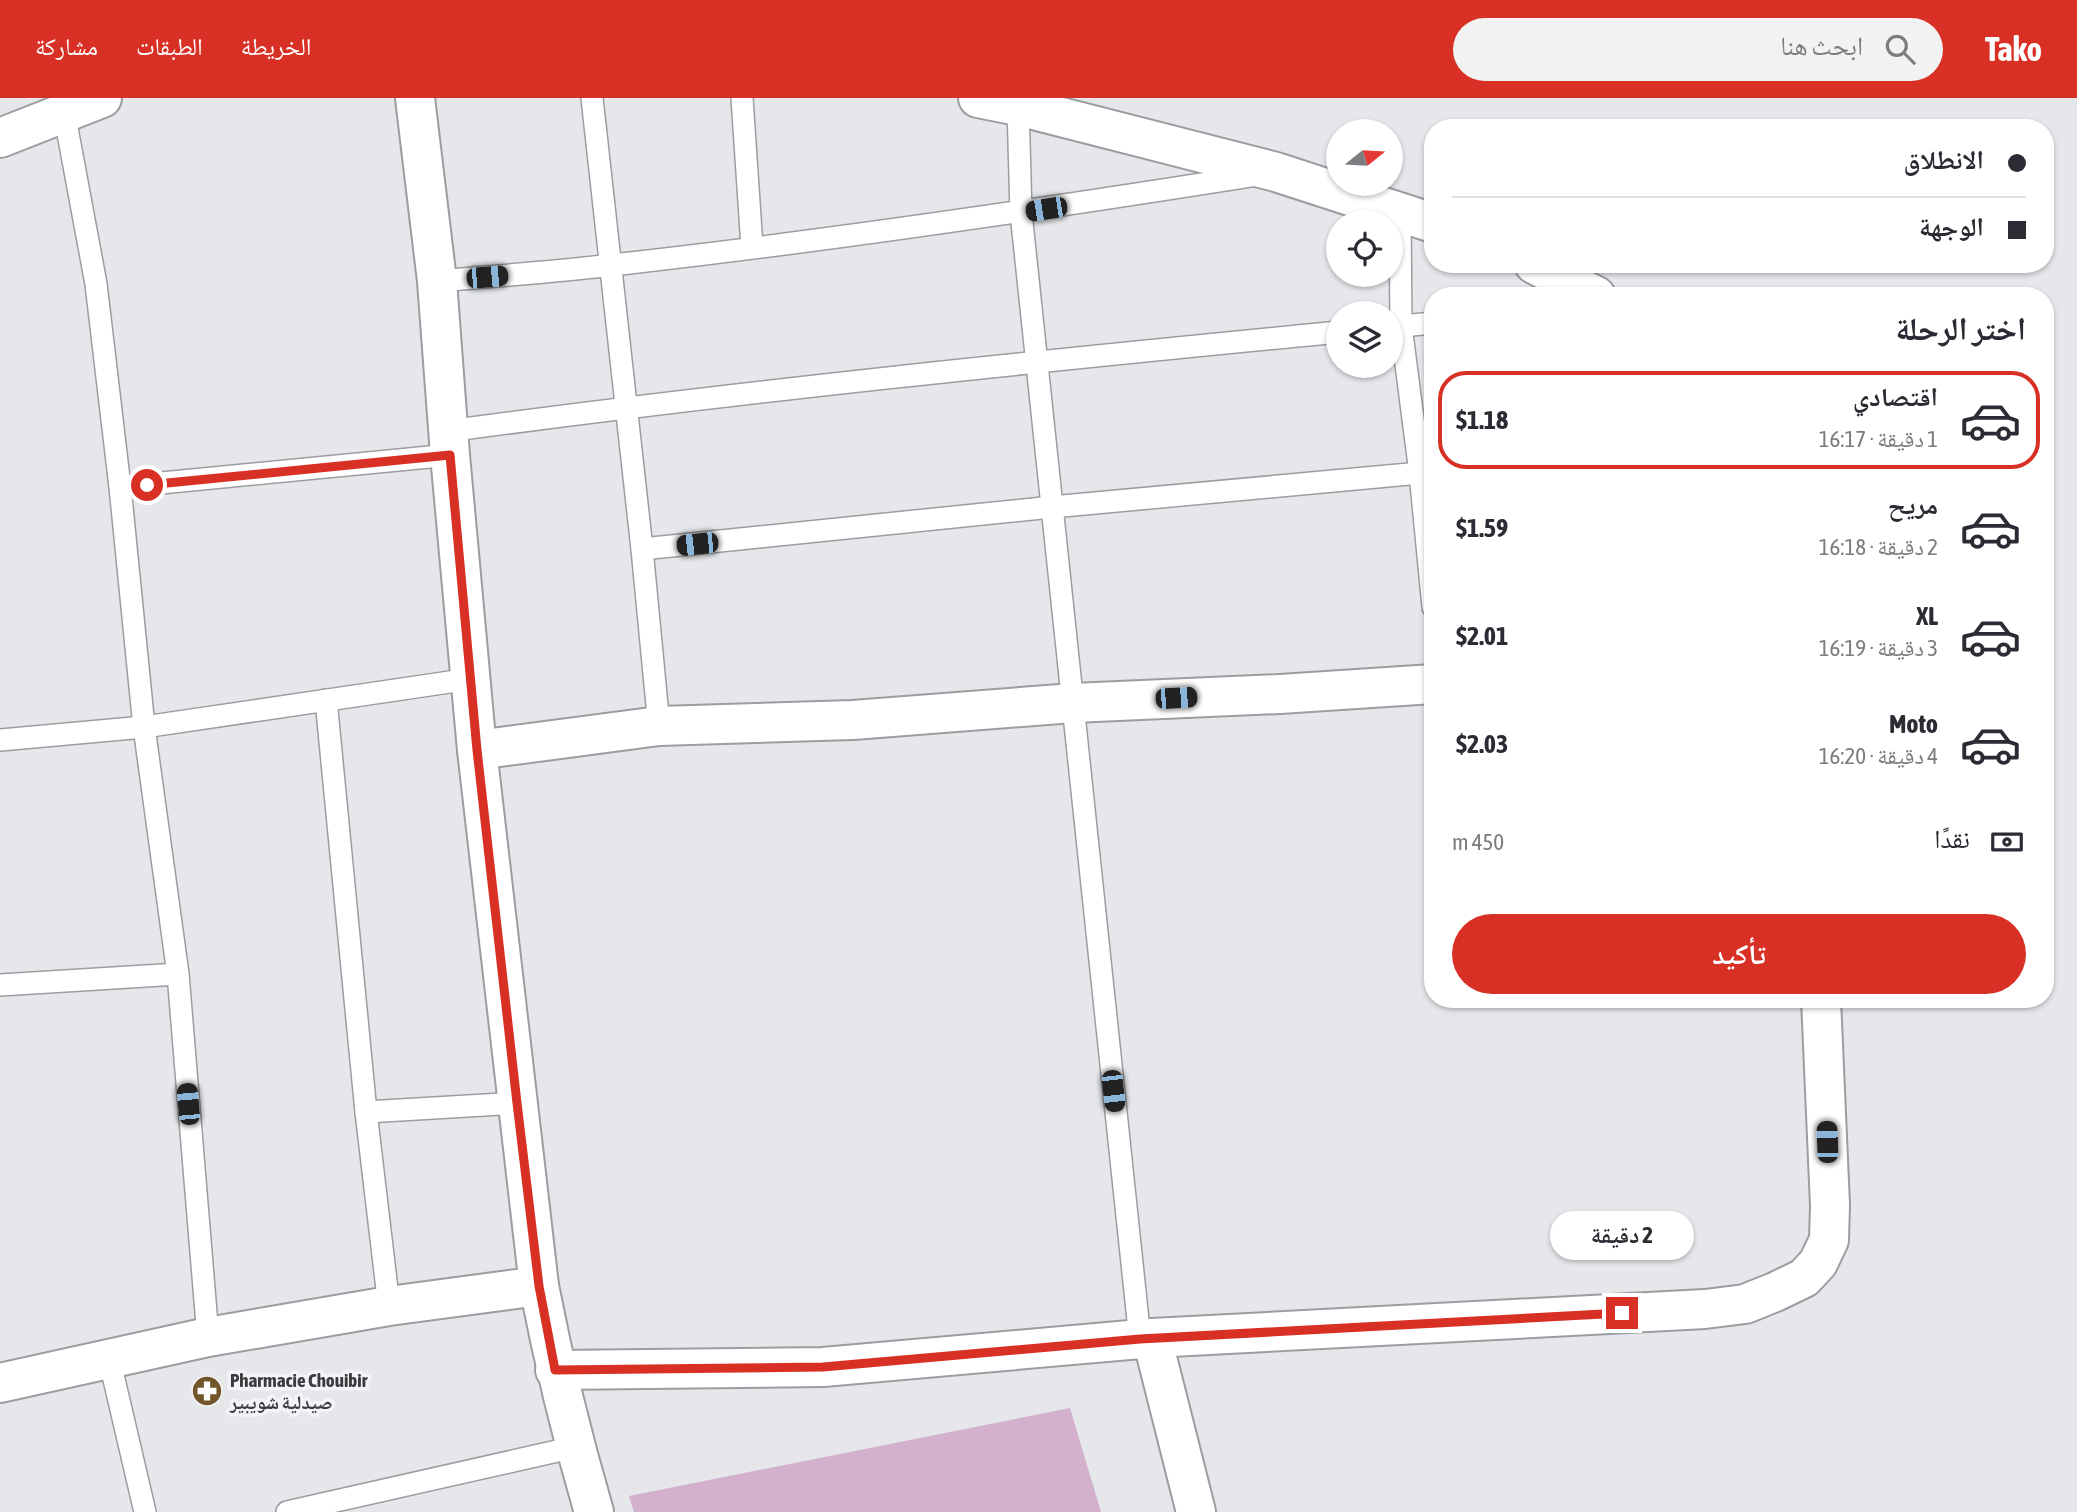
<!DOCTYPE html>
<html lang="ar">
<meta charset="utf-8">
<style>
body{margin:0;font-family:"Asap Condensed","Noto Naskh Arabic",sans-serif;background:#f2f2f3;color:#2b2b33;direction:rtl;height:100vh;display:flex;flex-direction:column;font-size:26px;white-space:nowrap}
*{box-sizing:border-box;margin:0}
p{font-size:23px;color:#7c7c81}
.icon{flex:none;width:38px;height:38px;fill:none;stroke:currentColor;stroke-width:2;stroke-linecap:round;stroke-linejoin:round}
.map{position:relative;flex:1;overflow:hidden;direction:ltr}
.details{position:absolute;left:1424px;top:189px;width:630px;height:721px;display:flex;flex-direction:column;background:#fff;border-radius:28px;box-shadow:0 2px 5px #0004;direction:rtl}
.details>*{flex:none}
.top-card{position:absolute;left:1424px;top:21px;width:630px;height:154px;border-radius:28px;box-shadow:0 2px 5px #0004;direction:rtl;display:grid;align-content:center;height:154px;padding:0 28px;background:#fff}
.needle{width:46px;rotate:72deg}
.controls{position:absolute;left:1326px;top:21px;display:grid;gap:14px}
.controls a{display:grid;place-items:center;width:77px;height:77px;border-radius:50%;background:#fff;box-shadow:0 2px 5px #0004;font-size:35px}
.end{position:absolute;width:32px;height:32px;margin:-16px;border:9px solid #d93025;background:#fff;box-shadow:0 0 0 4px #fff}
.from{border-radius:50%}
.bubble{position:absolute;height:49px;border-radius:24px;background:#fff;box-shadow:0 2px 5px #0004;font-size:23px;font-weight:700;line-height:49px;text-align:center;direction:rtl}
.car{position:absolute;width:21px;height:42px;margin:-21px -10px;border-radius:9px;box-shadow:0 0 5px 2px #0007;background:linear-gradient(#222 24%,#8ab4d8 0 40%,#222 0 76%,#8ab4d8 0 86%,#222 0)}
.top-card b{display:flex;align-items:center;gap:24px;height:66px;font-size:26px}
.top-card b+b{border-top:2px solid #e1e1e2}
.top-card i{width:18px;height:18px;background:#2b2b33}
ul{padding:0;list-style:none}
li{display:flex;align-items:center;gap:21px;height:98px;margin:0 14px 10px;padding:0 14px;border:4px solid transparent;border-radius:28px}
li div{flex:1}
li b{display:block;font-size:26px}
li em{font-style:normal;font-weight:700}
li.on{border-color:#d93025}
li>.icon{width:63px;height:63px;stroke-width:1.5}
h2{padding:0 28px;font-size:32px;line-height:84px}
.pay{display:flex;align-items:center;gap:18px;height:77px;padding:0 28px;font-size:26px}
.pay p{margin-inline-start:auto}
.button{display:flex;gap:14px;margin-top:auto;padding:14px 28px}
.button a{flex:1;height:80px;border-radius:42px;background:#d93025;color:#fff;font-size:28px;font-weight:700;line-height:80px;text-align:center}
header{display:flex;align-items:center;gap:42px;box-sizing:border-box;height:98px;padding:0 35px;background:#d93025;color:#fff}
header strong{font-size:33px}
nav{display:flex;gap:38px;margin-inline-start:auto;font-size:24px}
.search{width:490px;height:63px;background:#f2f2f3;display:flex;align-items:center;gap:18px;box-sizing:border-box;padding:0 24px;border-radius:38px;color:#7c7c81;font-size:26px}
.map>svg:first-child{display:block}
.green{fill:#d3b0cc}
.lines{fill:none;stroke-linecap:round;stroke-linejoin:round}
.lane-casing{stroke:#9b9da0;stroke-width:24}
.street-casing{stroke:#9b9da0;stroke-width:42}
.lane{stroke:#fff;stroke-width:21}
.street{stroke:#fff;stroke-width:38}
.route{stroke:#d93025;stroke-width:9}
.labels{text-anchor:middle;stroke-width:7;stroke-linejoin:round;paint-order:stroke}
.poi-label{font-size:19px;font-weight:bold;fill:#3a3b3c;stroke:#f2f4f7;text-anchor:start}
</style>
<header>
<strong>Tako</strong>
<div class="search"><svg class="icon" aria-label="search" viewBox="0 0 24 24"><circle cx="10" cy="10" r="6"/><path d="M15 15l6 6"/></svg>ابحث هنا</div>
<nav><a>الخريطة</a><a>الطبقات</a><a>مشاركة</a></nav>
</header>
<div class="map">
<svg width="2077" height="1414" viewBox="0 0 2077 1414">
<rect width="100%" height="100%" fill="#e5e7ea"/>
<polygon class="green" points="1070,1310 1101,1414 634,1414 629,1398"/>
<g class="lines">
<g class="lane-casing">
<g id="lane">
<polyline points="592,0 642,451 659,628"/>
<polyline points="742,0 752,149"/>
<polyline points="1018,8 1021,115 1140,1241"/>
<polyline points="64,14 96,186 120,389 144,629 178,876 208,1239"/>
<polyline points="1400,114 1401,228 1420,375 1433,509"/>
<path d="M 437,183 C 495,178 554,174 612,167 C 828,143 1043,111 1258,77"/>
<polyline points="1391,229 1433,225"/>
<path d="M 448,333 C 744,293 1041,263 1339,234"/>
<polyline points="120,389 450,357"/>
<polyline points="642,451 1052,409 1420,375"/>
<polyline points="326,602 366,1014 389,1208"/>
<polyline points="0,642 144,629 470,581"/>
<polyline points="0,887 178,876"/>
<polyline points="366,1014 517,1005"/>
<polyline points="109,1260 145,1414"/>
<polyline points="287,1414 575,1349"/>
</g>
</g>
<g class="street-casing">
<g id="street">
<path d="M 415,0 L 437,183 L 450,357 L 477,652 L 539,1188 C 554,1265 572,1339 594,1414"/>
<polyline points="978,0 1018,8 1276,74 1433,125"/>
<polyline points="0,40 102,0"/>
<polyline points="1534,166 1596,198"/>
<polyline points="477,652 659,628 853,622 1073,605 1280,596 1433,586"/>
<polyline points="1152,1240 1196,1414"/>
<polyline points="555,1272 823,1269 1152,1240 1705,1211 1745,1206 1775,1194 1804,1180 1818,1165 1829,1142 1830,1107 1821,901"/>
<polyline points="0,1285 208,1239 389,1208 539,1188"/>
</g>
</g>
<use href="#lane" class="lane"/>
<use href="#street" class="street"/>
</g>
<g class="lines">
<polyline class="route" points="147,387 450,357 477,652 517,1005 539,1188 555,1272 823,1269 1140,1241 1622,1215"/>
</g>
<defs>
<g id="pharmacy-disc" transform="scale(1.575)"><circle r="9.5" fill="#725629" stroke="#f2f4f7"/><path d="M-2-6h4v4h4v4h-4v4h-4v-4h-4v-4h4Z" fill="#fff"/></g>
</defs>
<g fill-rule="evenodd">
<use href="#pharmacy-disc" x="207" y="1293"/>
</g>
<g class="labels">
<g class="poi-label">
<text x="230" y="1289">Pharmacie Chouibir<tspan x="230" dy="22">صيدلية شويبير</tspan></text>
</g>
</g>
</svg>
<div class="controls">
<a><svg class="needle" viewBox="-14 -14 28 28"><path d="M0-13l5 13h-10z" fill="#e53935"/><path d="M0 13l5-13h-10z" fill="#7c7c81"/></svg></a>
<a><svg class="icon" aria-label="locate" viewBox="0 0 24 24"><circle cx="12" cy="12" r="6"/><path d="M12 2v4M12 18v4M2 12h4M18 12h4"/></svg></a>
<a><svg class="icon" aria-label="layers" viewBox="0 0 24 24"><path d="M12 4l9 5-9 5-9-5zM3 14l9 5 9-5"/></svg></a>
</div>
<i class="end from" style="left:147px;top:387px"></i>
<i class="end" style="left:1622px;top:1215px"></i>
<div class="bubble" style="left:1550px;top:1113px;width:144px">2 دقيقة</div>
<i class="car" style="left:1046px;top:111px;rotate:261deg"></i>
<i class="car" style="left:487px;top:179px;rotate:85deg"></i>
<i class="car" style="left:697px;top:446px;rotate:264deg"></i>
<i class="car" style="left:1176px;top:600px;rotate:87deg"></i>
<i class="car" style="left:1113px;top:993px;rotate:174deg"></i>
<i class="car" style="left:188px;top:1006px;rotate:355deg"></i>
<i class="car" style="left:1827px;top:1044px;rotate:358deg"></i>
<div class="top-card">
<b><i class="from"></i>الانطلاق</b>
<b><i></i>الوجهة</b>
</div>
<section class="details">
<h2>اختر الرحلة</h2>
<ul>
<li class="on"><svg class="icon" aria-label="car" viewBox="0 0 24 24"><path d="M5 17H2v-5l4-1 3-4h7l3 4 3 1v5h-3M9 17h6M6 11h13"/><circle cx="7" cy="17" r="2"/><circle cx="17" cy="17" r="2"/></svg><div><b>اقتصادي</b><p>1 دقيقة · 16:17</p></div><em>$1.18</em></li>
<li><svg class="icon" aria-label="car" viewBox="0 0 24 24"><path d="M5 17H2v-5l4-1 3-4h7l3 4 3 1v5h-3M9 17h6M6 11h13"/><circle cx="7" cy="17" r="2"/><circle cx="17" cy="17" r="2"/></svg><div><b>مريح</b><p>2 دقيقة · 16:18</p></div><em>$1.59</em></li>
<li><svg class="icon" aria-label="car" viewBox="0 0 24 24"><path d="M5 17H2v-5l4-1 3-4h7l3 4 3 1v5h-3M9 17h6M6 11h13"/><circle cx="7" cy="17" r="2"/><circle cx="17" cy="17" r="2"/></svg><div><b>XL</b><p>3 دقيقة · 16:19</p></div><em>$2.01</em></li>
<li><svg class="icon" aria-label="car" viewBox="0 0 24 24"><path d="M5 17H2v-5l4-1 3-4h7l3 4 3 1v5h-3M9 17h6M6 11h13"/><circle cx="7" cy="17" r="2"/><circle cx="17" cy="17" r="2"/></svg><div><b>Moto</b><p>4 دقيقة · 16:20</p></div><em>$2.03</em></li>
</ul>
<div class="pay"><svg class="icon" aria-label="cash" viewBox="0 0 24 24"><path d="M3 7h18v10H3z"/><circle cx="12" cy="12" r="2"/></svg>نقدًا<p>450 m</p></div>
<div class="button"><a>تأكيد</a></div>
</section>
</div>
